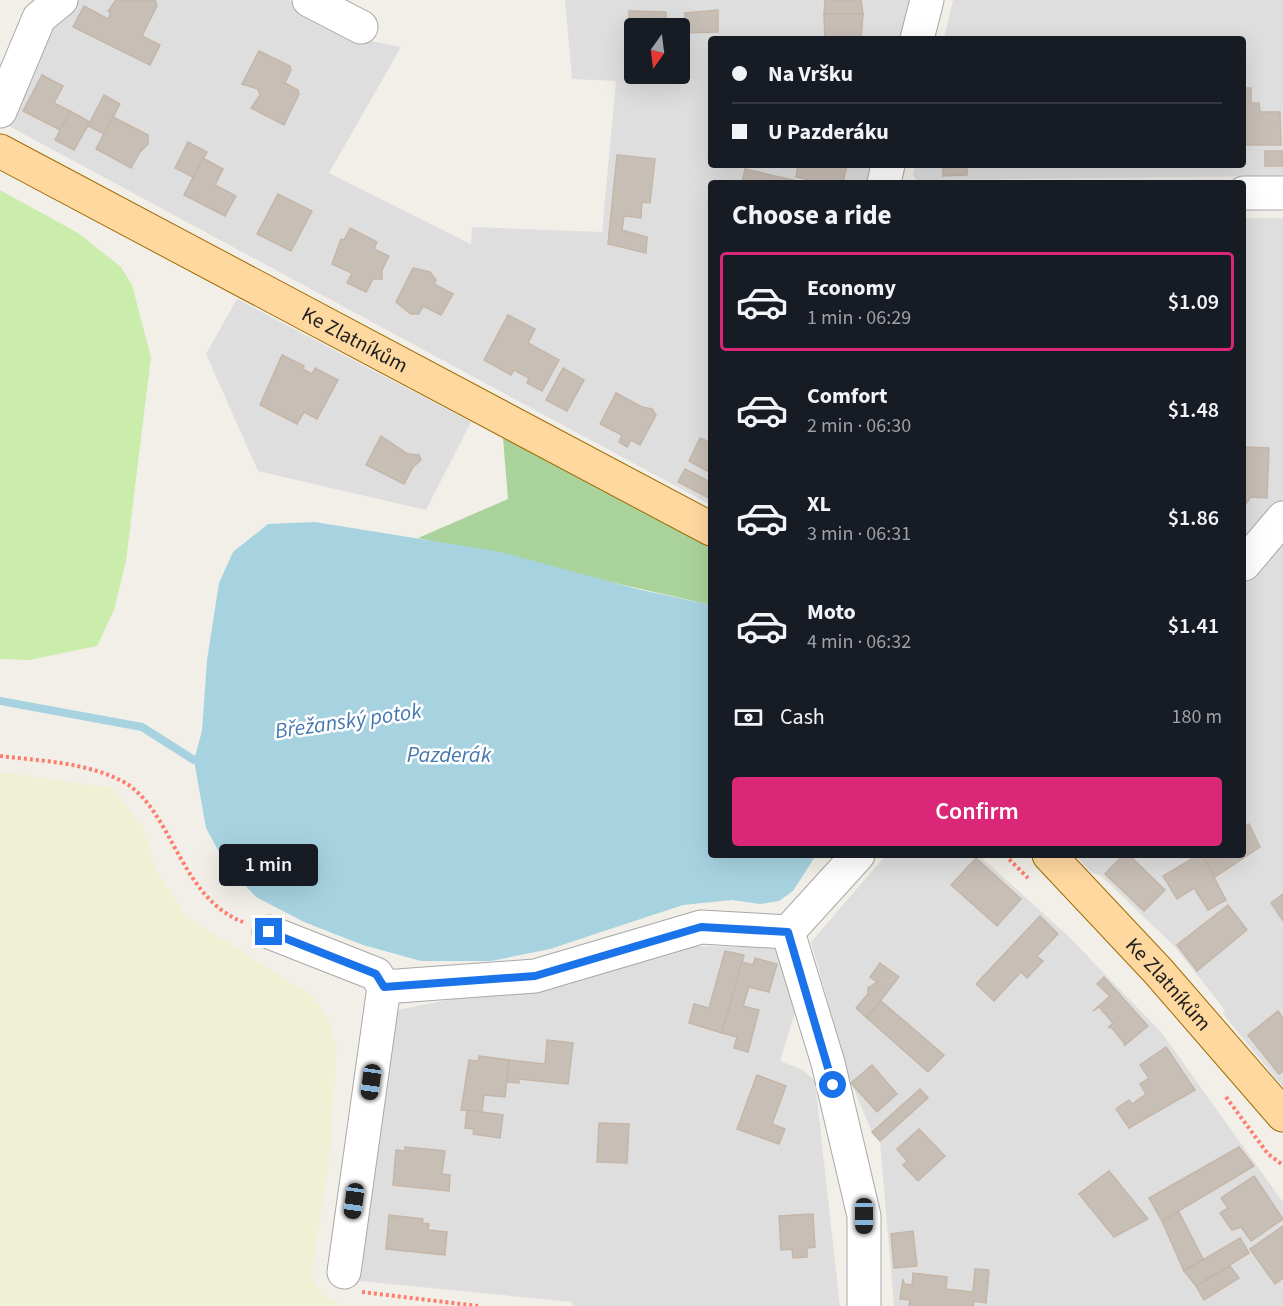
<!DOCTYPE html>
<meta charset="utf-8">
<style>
body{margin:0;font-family:"Source Sans 3",sans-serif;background:#20242c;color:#f1f3f6;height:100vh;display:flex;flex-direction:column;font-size:22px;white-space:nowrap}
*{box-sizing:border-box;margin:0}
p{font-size:20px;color:#9ea1a6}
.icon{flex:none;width:33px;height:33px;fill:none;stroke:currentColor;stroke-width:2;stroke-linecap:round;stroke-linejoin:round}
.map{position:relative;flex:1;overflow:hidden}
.side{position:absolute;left:708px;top:180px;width:538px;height:678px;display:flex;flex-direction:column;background:#171b24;border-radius:6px;box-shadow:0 6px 24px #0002}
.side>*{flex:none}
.hud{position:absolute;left:708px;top:36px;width:538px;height:132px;border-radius:6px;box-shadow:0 6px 24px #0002;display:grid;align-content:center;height:132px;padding:0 24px;background:#171b24}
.needle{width:39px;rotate:194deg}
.controls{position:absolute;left:624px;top:18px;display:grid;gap:12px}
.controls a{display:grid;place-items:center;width:66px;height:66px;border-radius:6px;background:#171b24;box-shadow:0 6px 24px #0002;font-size:30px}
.end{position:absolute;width:27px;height:27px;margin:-14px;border:8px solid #1a73e8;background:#fff;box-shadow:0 0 0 3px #fff}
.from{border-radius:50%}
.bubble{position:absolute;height:42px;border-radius:6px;background:#171b24;box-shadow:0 6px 24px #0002;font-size:20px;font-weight:600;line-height:42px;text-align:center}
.car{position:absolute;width:18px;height:36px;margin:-18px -9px;border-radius:8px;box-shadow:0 0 4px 2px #0007;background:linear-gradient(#222 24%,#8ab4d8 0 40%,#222 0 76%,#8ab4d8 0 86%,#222 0)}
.hud b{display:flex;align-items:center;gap:21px;height:57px;font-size:22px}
.hud b+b{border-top:2px solid #363941}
.hud i{width:15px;height:15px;background:#f1f3f6}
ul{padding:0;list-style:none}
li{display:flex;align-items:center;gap:18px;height:99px;margin:0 12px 9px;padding:0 12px;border:3px solid transparent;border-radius:6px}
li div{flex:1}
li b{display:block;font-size:22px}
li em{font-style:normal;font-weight:600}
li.active{border-color:#db2777}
li>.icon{width:54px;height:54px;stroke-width:1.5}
h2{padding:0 24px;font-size:27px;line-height:72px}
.pay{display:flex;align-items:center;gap:15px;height:66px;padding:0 24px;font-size:22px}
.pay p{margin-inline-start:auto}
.button{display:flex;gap:12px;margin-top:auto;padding:12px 24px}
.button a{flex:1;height:69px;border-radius:6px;background:#db2777;color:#fff;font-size:24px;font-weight:600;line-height:69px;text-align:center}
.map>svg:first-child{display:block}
.residential{fill:#dfdede;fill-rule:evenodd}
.farmland{fill:#eef1d3}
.grass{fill:#cbedac}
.forest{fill:#aad39b}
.water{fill:#a7d3e1}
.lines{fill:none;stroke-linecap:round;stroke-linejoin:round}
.stream{stroke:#a7d3e1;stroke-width:8}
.building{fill:#c7beb6;stroke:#c5b6a9;stroke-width:1.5}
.minor-casing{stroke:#a8a8a8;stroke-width:35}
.major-casing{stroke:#9f6d00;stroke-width:35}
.path{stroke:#ff7d6c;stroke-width:4;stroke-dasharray:3 3;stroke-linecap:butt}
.minor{stroke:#fff;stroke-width:33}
.major{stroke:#ffd8a0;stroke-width:33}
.route{stroke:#1a73e8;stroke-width:8}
.labels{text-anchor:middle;stroke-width:5;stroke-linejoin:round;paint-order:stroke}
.street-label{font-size:21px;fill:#212121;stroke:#fff}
.water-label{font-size:22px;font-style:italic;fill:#4578af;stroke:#fff}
</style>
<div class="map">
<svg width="1283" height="1306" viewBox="0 0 1283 1306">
<rect width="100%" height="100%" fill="#f2efe8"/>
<g class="residential">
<path d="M 79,0 L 289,0 L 366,40 L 401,47 L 329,173 L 471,244 L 472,227 L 602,232 L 616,81 L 572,79 L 565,0 L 911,0 L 902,39 L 711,39 L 711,165 L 873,165 L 868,183 L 711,183 L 711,505 L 7,125 L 45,28 ZM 634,28 L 680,28 L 680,74 L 634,74 Z"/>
<polygon points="953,0 1283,0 1283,176 917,180 913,175 915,165 1244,165 1244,39 944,39"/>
<polygon points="1244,218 1283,218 1283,505 1244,544"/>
<polygon points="237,299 471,422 426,510 258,471 206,354"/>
<polygon points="1283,537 1283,1087 1223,1014 1225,1010 1174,946 1101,876 1091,872 1075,855 1244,855 1244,584"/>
<polygon points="886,855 979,855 1067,935 1161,1032 1283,1202 1283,1306 894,1306 880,1141 872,1132 851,1083 811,942"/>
<polygon points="673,946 776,947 798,1003 780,1061 803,1070 815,1081 840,1306 573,1306 572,1302 360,1281 392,1011 597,971"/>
</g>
<polygon class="farmland" points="0,772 112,788 142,825 158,874 187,917 312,996 326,1015 337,1048 329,1161 312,1271 313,1281 323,1295 344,1305 368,1306 0,1306"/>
<polygon class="grass" points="0,190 78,233 121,267 132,285 151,357 126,561 114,610 97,646 29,660 0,659"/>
<polygon class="forest" points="503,438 711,547 711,605 418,538 508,499"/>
<polygon class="water" points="315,522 501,552 637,589 711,605 711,855 816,855 793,891 779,901 760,904 732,900 683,905 550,949 491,961 421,961 363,945 304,922 256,897 226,865 206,828 194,760 202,731 207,660 219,583 233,552 268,524"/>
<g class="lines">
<polyline class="stream" points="0,701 142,727 194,760 203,758"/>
</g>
<g class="building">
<polygon points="116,0 155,0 157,6 142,36 160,45 150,65 73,27 84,6 108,19 111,12 108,11"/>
<polygon points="825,0 861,0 863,14 824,14"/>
<polygon points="718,10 718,32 685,33 685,13"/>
<polygon points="629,11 666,12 666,24 670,24 670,28 634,28 634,57 629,57"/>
<polygon points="824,14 863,14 861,39 825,39"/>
<polygon points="259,51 290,66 291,70 285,83 298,90 299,94 284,125 251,108 260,95 258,89 242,84"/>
<polygon points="42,75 63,86 54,103 70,111 60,130 23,111"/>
<polygon points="1244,88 1251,88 1251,103 1259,103 1260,112 1280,112 1281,145 1244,145"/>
<polygon points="104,95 120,104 104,134 88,126"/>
<polygon points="70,111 90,122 74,150 55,140"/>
<polygon points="113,117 148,135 148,144 140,152 131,168 96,149"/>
<polygon points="188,142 207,152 193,177 175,168"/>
<rect x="1265" y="151" width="18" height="15"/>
<polygon points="617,155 655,159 650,203 642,202 641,218 624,216 622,230 647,237 646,253 608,244"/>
<polygon points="203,158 223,169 215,185 236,196 225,216 184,195"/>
<polygon points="798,165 847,165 843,183 822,183 796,177"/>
<polygon points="943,165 967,165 967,175 943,176"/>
<polygon points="745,169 806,183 742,183"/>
<polygon points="278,194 312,211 291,251 257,234"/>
<polygon points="350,228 377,242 374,249 389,256 382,270 382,279 373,279 366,292 347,283 352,273 332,264 341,239 344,240"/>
<polygon points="413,268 430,272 436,280 434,284 453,294 441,315 423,306 419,314 411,314 396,302"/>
<polygon points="508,315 535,329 528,343 559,360 542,391 527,383 529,378 514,370 511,375 484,360"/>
<polygon points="282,355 304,366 303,369 312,374 315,368 338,380 317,419 304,412 297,424 260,405"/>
<polygon points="563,368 584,380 567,411 546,400"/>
<polygon points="616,393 642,407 652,409 656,415 640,445 631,440 627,447 619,442 622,435 600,424"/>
<polygon points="381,436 408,454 419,455 421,460 413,467 404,484 366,465"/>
<polygon points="700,438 711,443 711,464 707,471 689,461"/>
<polygon points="1244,447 1269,448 1267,498 1251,497 1244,506"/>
<polygon points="685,469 710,482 711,480 711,499 678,482"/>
<polygon points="1249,824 1260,847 1215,877 1202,855 1244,855 1244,827"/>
<polygon points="1123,855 1129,855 1165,890 1144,911 1105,874"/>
<polygon points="1198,855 1202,855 1226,900 1208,910 1194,888 1177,899 1163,876"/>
<polygon points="976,858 1021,899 997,926 951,885"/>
<polygon points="1283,894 1283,921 1271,903"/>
<polygon points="1228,905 1247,930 1197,971 1177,945"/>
<polygon points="1040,916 1058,934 1037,956 1043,961 1027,978 1021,972 994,1001 976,984"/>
<polygon points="725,951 744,955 722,1033 689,1023 694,1004 709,1008"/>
<polygon points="755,958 777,964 769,992 749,987 743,1006 759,1010 748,1052 734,1048 737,1037 722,1033 742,962 753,965"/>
<polygon points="880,963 899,977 867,1018 856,1008 868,994 868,988 877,982 870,977"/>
<polygon points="1104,977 1148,1026 1124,1046 1125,1044 1111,1027 1108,1028 1113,1023 1099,1007 1093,1011 1110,996 1097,984"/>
<polygon points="881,1001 944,1055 928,1072 867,1018"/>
<polygon points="1278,1011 1283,1018 1283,1071 1279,1074 1248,1035"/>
<polygon points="547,1040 573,1043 568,1084 519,1079 519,1083 507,1082 509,1060 545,1064"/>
<polygon points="1166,1047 1195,1090 1129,1128 1116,1109 1129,1100 1132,1104 1146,1094 1140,1084 1149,1078 1140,1065"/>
<polygon points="479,1056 509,1060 505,1097 484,1095 482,1112 461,1110 469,1060 478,1061"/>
<polygon points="872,1065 897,1094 877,1112 851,1083"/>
<polygon points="757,1075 786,1086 772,1124 785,1129 779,1144 737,1129"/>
<polygon points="920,1089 928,1098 880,1141 872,1132"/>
<polygon points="467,1110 503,1115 500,1138 473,1134 474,1129 465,1128"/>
<polygon points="599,1123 629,1124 627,1163 597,1162"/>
<polygon points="919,1129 945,1156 918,1181 903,1165 907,1161 897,1149"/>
<polygon points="405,1147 445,1151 442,1174 450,1175 449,1191 393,1185 396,1150 405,1151"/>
<polygon points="1239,1147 1254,1166 1162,1221 1149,1198"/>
<polygon points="1109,1171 1148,1219 1114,1237 1079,1194"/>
<polygon points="1254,1176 1283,1219 1251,1241 1241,1227 1232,1230 1220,1213 1228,1208 1221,1198"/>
<polygon points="1179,1212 1203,1259 1184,1271 1162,1221"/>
<polygon points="813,1214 815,1247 807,1248 807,1257 793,1258 792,1249 781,1250 779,1216"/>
<polygon points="389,1215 423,1219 422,1223 429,1224 428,1230 447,1232 445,1255 386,1249"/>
<polygon points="1283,1226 1283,1278 1275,1284 1250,1249"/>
<polygon points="913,1231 917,1266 894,1268 891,1234"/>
<polygon points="1240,1238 1249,1253 1196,1286 1184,1271"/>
<polygon points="1230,1266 1239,1278 1204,1300 1196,1286"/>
<polygon points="975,1269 989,1270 986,1303 974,1301 973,1306 909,1306 910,1300 900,1299 903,1279 904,1284 912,1285 913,1273 947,1277 946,1289 973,1292"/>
</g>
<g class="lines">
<g class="minor-casing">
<g id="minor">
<polyline points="309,0 361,27"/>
<polyline points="917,39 927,0"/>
<polyline points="0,111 39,18 61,0"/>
<polyline points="884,183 888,165"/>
<polyline points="1244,193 1283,193"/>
<polyline points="1244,564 1283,518"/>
<polyline points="269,932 376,974 384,987 344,1272"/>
<polyline points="788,932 828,1063 864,1216 864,1306"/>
<polyline points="788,932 858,855"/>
<polyline points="384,987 535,976 701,927 788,932"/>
</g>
</g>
<g class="major-casing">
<g id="major">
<path id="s1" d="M 0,151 L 711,529"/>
<path id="s2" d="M 1049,855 L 1158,971 L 1283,1115"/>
</g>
</g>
<g class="path">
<path d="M 0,756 C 41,761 83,762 120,780 C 172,805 178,897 243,922"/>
<polyline points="1005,855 1028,878"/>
<polyline points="1226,1097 1268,1154 1283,1165"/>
<polyline points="362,1292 478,1306"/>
</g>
<use href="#minor" class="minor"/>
<use href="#major" class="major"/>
</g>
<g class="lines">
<polyline class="route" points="269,932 376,974 384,987 535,976 701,927 788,932 833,1085"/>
</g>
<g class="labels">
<g class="street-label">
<text dy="7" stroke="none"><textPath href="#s1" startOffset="402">Ke Zlatníkům</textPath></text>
<text dy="7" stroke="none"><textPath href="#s2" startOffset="176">Ke Zlatníkům</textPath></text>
</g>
<g class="water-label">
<text transform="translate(348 720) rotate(-8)" y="8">Břežanský potok</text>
<text x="449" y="762">Pazderák</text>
</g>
</g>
</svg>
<div class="controls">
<a><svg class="needle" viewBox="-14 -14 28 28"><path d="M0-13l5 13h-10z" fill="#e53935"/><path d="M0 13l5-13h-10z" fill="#9ea1a6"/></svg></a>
</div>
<i class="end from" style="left:833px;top:1085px"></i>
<i class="end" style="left:269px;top:932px"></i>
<div class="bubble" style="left:219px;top:844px;width:99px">1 min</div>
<i class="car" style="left:371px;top:1082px;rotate:188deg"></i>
<i class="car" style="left:354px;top:1201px;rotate:188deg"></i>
<i class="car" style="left:864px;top:1216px;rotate:180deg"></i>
<div class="hud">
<b><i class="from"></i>Na Vršku</b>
<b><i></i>U Pazderáku</b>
</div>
<section class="side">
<h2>Choose a ride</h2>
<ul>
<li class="active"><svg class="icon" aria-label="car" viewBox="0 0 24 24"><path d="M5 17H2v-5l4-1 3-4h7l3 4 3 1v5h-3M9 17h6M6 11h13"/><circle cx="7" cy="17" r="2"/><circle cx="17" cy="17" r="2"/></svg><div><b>Economy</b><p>1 min · 06:29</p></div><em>$1.09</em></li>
<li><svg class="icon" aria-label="car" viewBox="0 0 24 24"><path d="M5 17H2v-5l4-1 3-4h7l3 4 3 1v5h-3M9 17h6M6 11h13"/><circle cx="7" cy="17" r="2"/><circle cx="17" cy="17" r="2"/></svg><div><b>Comfort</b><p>2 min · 06:30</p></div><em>$1.48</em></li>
<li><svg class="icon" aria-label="car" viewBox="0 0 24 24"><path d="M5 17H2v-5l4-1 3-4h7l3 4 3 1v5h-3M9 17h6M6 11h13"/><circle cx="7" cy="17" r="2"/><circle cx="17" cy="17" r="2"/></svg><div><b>XL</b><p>3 min · 06:31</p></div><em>$1.86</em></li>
<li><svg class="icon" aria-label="car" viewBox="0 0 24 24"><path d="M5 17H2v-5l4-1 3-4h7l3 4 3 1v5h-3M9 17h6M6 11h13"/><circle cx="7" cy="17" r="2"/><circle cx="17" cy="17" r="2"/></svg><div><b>Moto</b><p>4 min · 06:32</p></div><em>$1.41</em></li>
</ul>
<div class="pay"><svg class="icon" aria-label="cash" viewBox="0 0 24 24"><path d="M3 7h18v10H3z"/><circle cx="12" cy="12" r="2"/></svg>Cash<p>180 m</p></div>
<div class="button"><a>Confirm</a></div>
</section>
</div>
